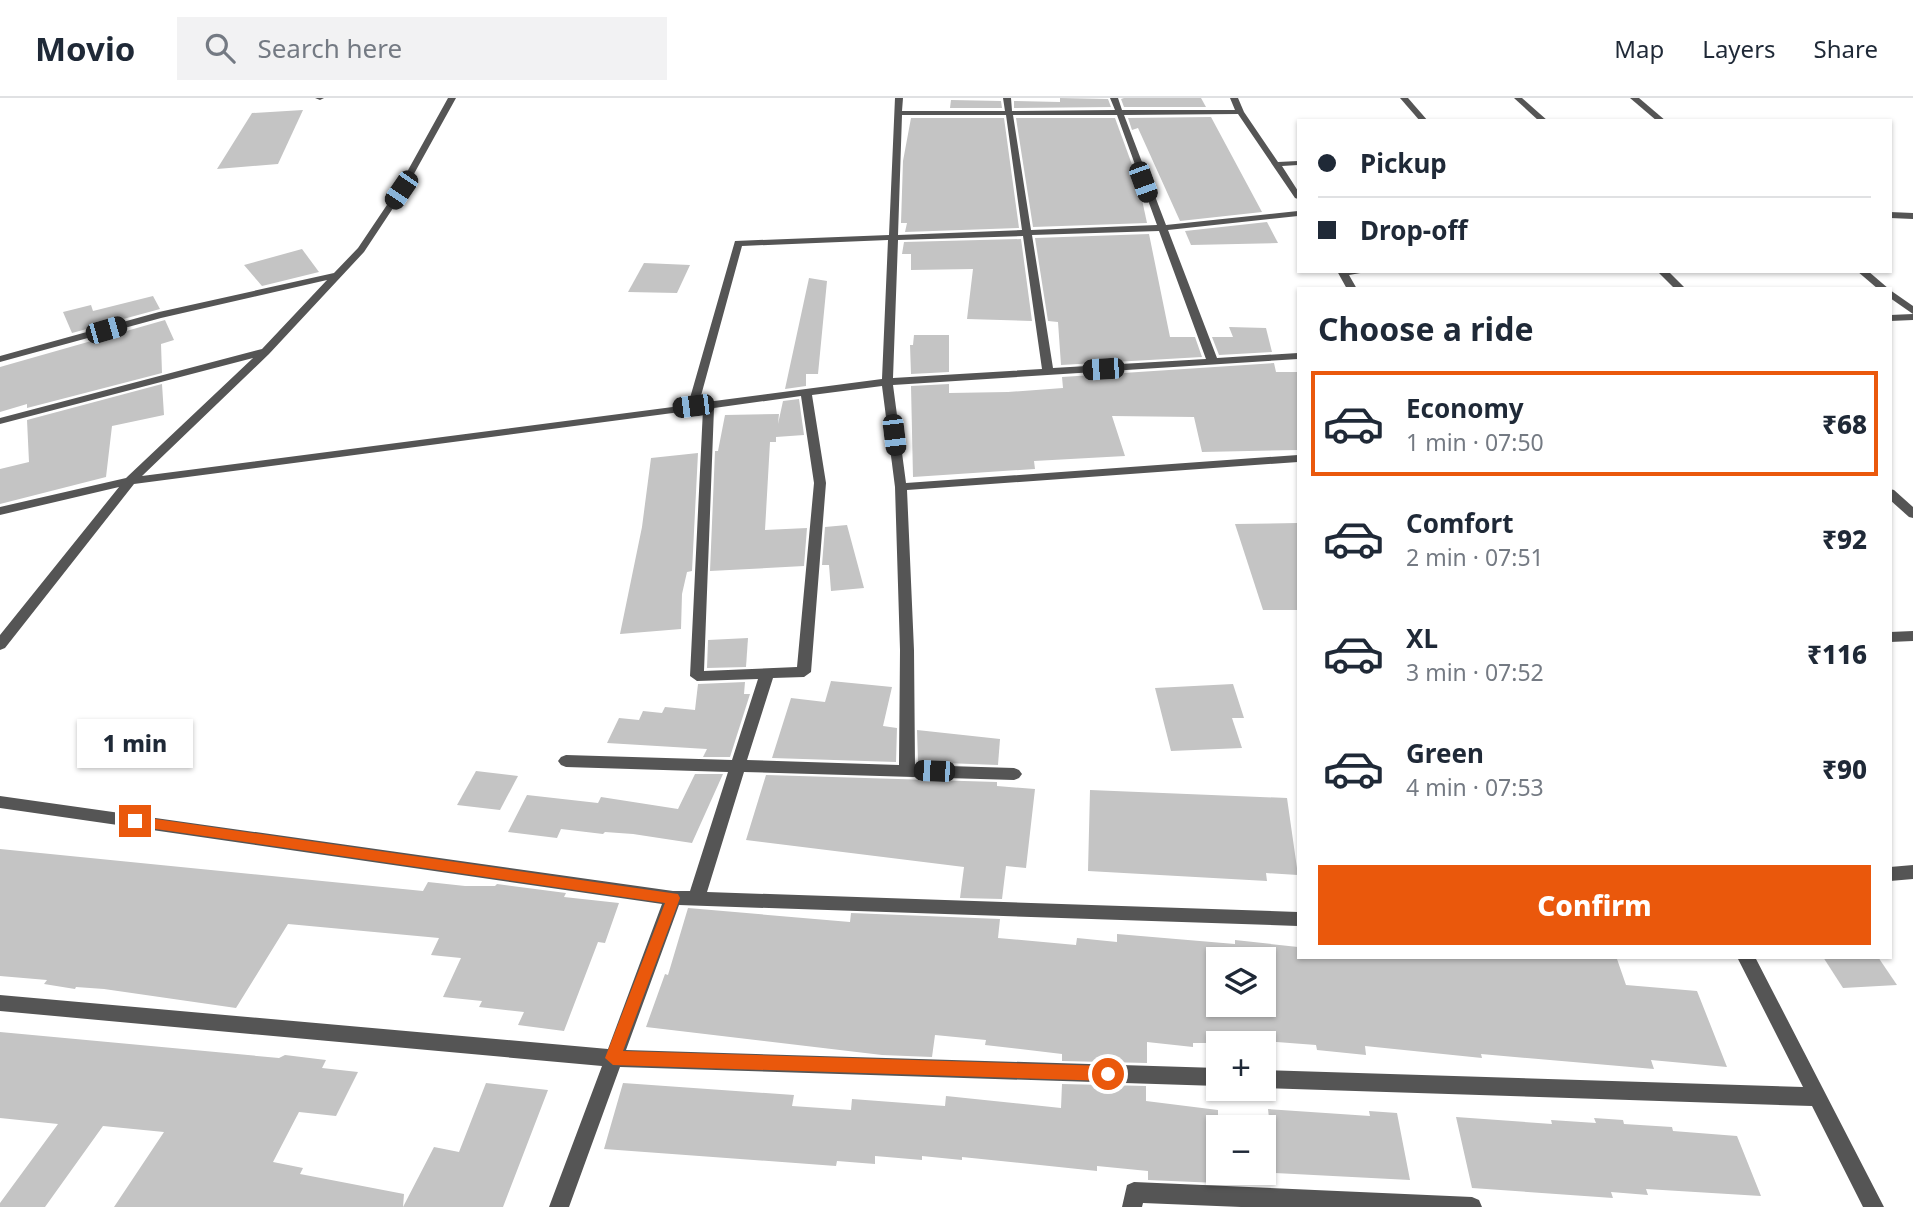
<!DOCTYPE html>
<meta charset="utf-8">
<style>
body{margin:0;font-family:"Noto Sans",sans-serif;background:#f2f2f3;color:#1f2937;height:100vh;display:flex;flex-direction:column;font-size:26px;white-space:nowrap}
*{box-sizing:border-box;margin:0}
p{font-size:23px;color:#747a83}
.icon{flex:none;width:38px;height:38px;fill:none;stroke:currentColor;stroke-width:2;stroke-linecap:round;stroke-linejoin:round}
.map{position:relative;flex:1;overflow:hidden}
.side{position:absolute;left:1297px;top:189px;width:595px;height:672px;display:flex;flex-direction:column;background:#fff;border-radius:0px;box-shadow:0 2px 5px #0004}
.side>*{flex:none}
.guide{position:absolute;left:1297px;top:21px;width:595px;height:154px;border-radius:0px;box-shadow:0 2px 5px #0004;display:grid;align-content:center;height:154px;padding:0 21px;background:#fff}
.buttons{position:absolute;left:1206px;top:849px;display:grid;gap:14px}
.buttons a{display:grid;place-items:center;width:70px;height:70px;border-radius:0px;background:#fff;box-shadow:0 2px 5px #0004;font-size:35px}
.end{position:absolute;width:32px;height:32px;margin:-16px;border:9px solid #ea580c;background:#fff;box-shadow:0 0 0 4px #fff}
.from{border-radius:50%}
.bubble{position:absolute;height:49px;border-radius:0px;background:#fff;box-shadow:0 2px 5px #0004;font-size:23px;font-weight:800;line-height:49px;text-align:center}
.car{position:absolute;width:21px;height:42px;margin:-21px -10px;border-radius:9px;box-shadow:0 0 5px 2px #0007;background:linear-gradient(#222 24%,#8ab4d8 0 40%,#222 0 76%,#8ab4d8 0 86%,#222 0)}
.guide b{display:flex;align-items:center;gap:24px;height:66px;font-size:26px}
.guide b+b{border-top:2px solid #e0e1e3}
.guide i{width:18px;height:18px;background:#1f2937}
ul{padding:0;list-style:none}
li{display:flex;align-items:center;gap:21px;height:105px;margin:0 14px 10px;padding:0 7px;border:4px solid transparent;border-radius:0px}
li div{flex:1}
li b{display:block;font-size:26px}
li em{font-style:normal;font-weight:800}
li.current{border-color:#ea580c}
li>.icon{width:63px;height:63px;stroke-width:1.5}
h2{padding:0 21px;font-size:32px;line-height:84px}
.cta{display:flex;gap:14px;margin-top:auto;padding:14px 21px}
.cta a{flex:1;height:80px;border-radius:0px;background:#ea580c;color:#fff;font-size:28px;font-weight:800;line-height:80px;text-align:center}
header{display:flex;align-items:center;gap:42px;box-sizing:border-box;height:98px;padding:0 35px;background:#fff;border-bottom:2px solid #e0e1e3}
header strong{font-size:33px}
nav{display:flex;gap:38px;margin-inline-start:auto;font-size:24px}
.search{width:490px;height:63px;background:#f2f2f3;display:flex;align-items:center;gap:18px;box-sizing:border-box;padding:0 24px;border-radius:0px;color:#747a83;font-size:26px}
.map>svg:first-child{display:block}
.building{fill:#c4c4c4;fill-rule:evenodd}
.lines{fill:none;stroke-linecap:round;stroke-linejoin:round}
.minor{fill:#555;fill-rule:evenodd}
.route{fill:#ea580c}
</style>
<header>
<strong>Movio</strong>
<div class="search"><svg class="icon" aria-label="search" viewBox="0 0 24 24"><circle cx="10" cy="10" r="6"/><path d="M15 15l6 6"/></svg>Search here</div>
<nav><a>Map</a><a>Layers</a><a>Share</a></nav>
</header>
<div class="map">
<svg width="1913" height="1109" viewBox="0 0 1913 1109">
<rect width="100%" height="100%" fill="#fff"/>
<g class="building">
<polygon points="1060,0 1108,1 1111,9 1014,10 1014,3 1060,4"/>
<polygon points="1124,0 1201,0 1206,9 1124,9 1121,1"/>
<polygon points="951,2 1001,3 1002,10 950,10"/>
<polygon points="303,12 278,66 217,71 252,15"/>
<polygon points="1211,19 1262,114 1180,123 1138,30 1132,32 1128,20"/>
<polygon points="911,20 1004,20 1019,130 905,134 907,125 901,125 903,63"/>
<polygon points="1016,20 1115,20 1138,83 1147,125 1033,129"/>
<polygon points="1267,124 1278,145 1191,147 1185,133"/>
<polygon points="1149,136 1170,239 1195,239 1202,259 1061,267 1058,224 1048,223 1035,140"/>
<polygon points="1021,141 1032,223 967,221 973,171 911,172 911,156 902,156 904,144"/>
<polygon points="302,151 319,174 262,188 244,167"/>
<polygon points="644,165 690,167 677,195 628,194"/>
<polygon points="809,180 827,183 818,276 806,276 806,288 785,291"/>
<polygon points="153,198 160,211 72,235 63,214 91,207 93,213"/>
<polygon points="165,222 174,242 161,246 162,275 27,310 27,306 0,314 0,269"/>
<polygon points="1229,229 1266,230 1272,254 1219,257 1212,239 1233,239"/>
<polygon points="914,237 949,237 949,274 911,276 910,247 913,247"/>
<polygon points="1274,265 1276,274 1298,274 1298,352 1202,354 1194,319 1112,318 1125,358 1034,363 1035,371 913,379 911,288 949,286 949,295 1008,294 1063,290 1062,279"/>
<polygon points="162,286 164,317 112,328 106,379 0,406 0,371 29,364 27,322"/>
<polygon points="799,301 804,337 776,339 776,344 770,344 765,432 807,430 804,468 710,473 715,353 718,353 725,317 779,316 778,326 783,303"/>
<polygon points="698,355 692,473 687,474 682,496 681,531 620,536 642,429 651,360"/>
<polygon points="1298,425 1298,512 1263,512 1235,426"/>
<polygon points="847,427 864,490 831,493 829,467 822,467 825,429"/>
<polygon points="748,540 746,569 707,570 708,542"/>
<polygon points="831,583 892,589 883,628 897,630 896,664 772,660 791,600 825,604"/>
<polygon points="745,584 744,596 750,596 730,659 703,659 707,651 607,645 619,620 639,622 643,613 662,615 665,609 695,612 698,586"/>
<polygon points="1233,586 1244,620 1232,620 1242,650 1171,653 1155,590"/>
<polygon points="917,632 1000,641 998,667 918,664"/>
<polygon points="476,673 518,678 500,712 457,707"/>
<polygon points="695,676 723,676 692,745 633,736 605,734 603,736 561,731 557,740 508,734 527,697 598,705 601,699 678,711"/>
<polygon points="766,677 997,684 997,688 1035,691 1026,770 1006,768 1002,801 960,800 964,769 746,742"/>
<polygon points="1090,692 1287,700 1298,777 1266,775 1267,783 1088,773"/>
<polygon points="0,751 423,793 428,784 465,788 495,788 497,786 566,795 564,799 619,805 605,845 598,844 564,933 518,927 524,914 479,909 482,903 443,899 461,860 431,857 439,840 288,826 236,910 104,891 76,889 75,891 44,886 47,882 0,878"/>
<path d="M 688,810 L 850,824 L 851,815 L 1000,821 L 998,840 L 1076,847 L 1077,840 L 1117,844 L 1117,836 L 1235,846 L 1235,842 L 1298,849 L 1298,859 L 1617,861 L 1626,887 L 1697,893 L 1727,969 L 1651,962 L 1654,971 L 1481,956 L 1482,960 L 1365,948 L 1366,957 L 1317,952 L 1316,947 L 1264,943 L 1264,948 L 1264,945 L 1193,945 L 1193,949 L 1147,944 L 1147,965 L 1062,963 L 1062,956 L 985,947 L 986,942 L 935,937 L 932,959 L 882,957 L 646,929 L 665,876 L 668,877 ZM 1218,861 L 1264,861 L 1264,906 L 1218,906 Z"/>
<polygon points="1823,859 1878,859 1897,887 1843,890"/>
<polygon points="0,934 279,960 285,957 326,962 322,970 358,974 336,1018 299,1014 273,1064 303,1070 300,1076 404,1096 403,1109 114,1109 164,1034 103,1028 45,1109 0,1109 0,1105 58,1026 0,1020"/>
<polygon points="486,985 548,992 503,1109 403,1109 434,1049 459,1054"/>
<polygon points="623,985 794,997 792,1008 851,1012 852,1001 945,1008 946,998 1061,1010 1062,986 1146,988 1146,1003 1218,1012 1218,1085 1148,1082 1148,1073 1097,1068 1097,1073 962,1059 962,1062 922,1058 922,1062 875,1058 875,1066 837,1063 836,1068 604,1051"/>
<polygon points="1268,1011 1370,1018 1369,1013 1397,1015 1410,1082 1275,1075"/>
<polygon points="1456,1019 1552,1026 1551,1022 1596,1025 1594,1020 1623,1022 1624,1026 1672,1029 1673,1033 1737,1038 1761,1098 1646,1091 1648,1097 1611,1094 1613,1100 1472,1090"/>
</g>
<g class="lines">
<g class="minor">
<polygon points="315,0 324,0 320,2"/>
<path d="M 448,0 L 456,0 L 405,92 L 364,154 L 269,256 L 142,378 L 688,307 L 735,143 L 889,137 L 895,0 L 903,0 L 902,13 L 1005,13 L 1003,0 L 1011,0 L 1012,13 L 1115,12 L 1110,0 L 1118,0 L 1122,12 L 1235,12 L 1230,0 L 1238,0 L 1244,14 L 1278,64 L 1298,63 L 1298,67 L 1282,68 L 1298,93 L 1298,101 L 1295,100 L 1238,16 L 1124,17 L 1166,127 L 1298,113 L 1298,118 L 1168,132 L 1217,260 L 1298,255 L 1298,261 L 893,287 L 906,385 L 1298,357 L 1298,364 L 907,392 L 914,552 L 915,667 L 1014,670 L 1019,672 L 1022,676 L 1019,680 L 1014,682 L 744,674 L 707,794 L 1298,814 L 1298,828 L 679,807 L 626,952 L 1218,970 L 1218,988 L 620,969 L 569,1109 L 549,1109 L 602,968 L 0,913 L 0,897 L 608,951 L 662,806 L 0,710 L 0,698 L 673,793 L 690,793 L 728,674 L 566,669 L 561,667 L 558,663 L 561,659 L 566,657 L 732,662 L 758,581 L 697,583 L 690,578 L 703,311 L 134,386 L 5,550 L 0,552 L 0,537 L 119,389 L 0,417 L 0,409 L 126,380 L 253,260 L 0,326 L 0,320 L 262,251 L 327,182 L 161,220 L 0,264 L 0,258 L 159,214 L 334,175 L 358,150 L 397,92 ZM 902,17 L 1006,17 L 1022,132 L 898,137 ZM 1013,17 L 1117,17 L 1157,127 L 1031,132 ZM 1159,133 L 1206,261 L 1053,270 L 1032,137 ZM 1023,138 L 1042,271 L 893,280 L 898,142 ZM 888,142 L 882,281 L 699,305 L 742,148 ZM 882,288 L 895,389 L 900,552 L 899,667 L 747,662 L 773,580 L 804,579 L 811,574 L 826,385 L 812,297 ZM 801,298 L 814,385 L 797,569 L 704,573 L 714,310 Z"/>
<polygon points="1400,0 1408,0 1428,23 1420,23"/>
<polygon points="1514,0 1522,0 1548,23 1539,23"/>
<polygon points="1630,0 1639,0 1666,23 1657,23"/>
<polygon points="1890,114 1913,115 1913,121 1890,120"/>
<polygon points="1337,173 1372,173 1349,177 1357,191 1347,191"/>
<polygon points="1657,173 1668,173 1686,191 1675,191"/>
<polygon points="1857,173 1868,173 1889,191 1878,191"/>
<polygon points="1890,192 1913,208 1913,216 1890,200"/>
<polygon points="1913,216 1913,222 1890,223 1890,217"/>
<polygon points="1890,391 1894,392 1913,409 1913,420 1909,419 1890,402"/>
<polygon points="1913,533 1913,543 1890,544 1890,534"/>
<polygon points="1913,767 1913,781 1890,783 1890,769"/>
<polygon points="1737,859 1755,859 1884,1109 1863,1109 1812,1008 1264,990 1264,972 1803,989"/>
<polygon points="1134,1084 1472,1099 1479,1102 1482,1109 1241,1109 1143,1105 1142,1109 1122,1109 1127,1087"/>
</g>
</g>
<polygon class="route" points="135,718 678,796 680,800 623,953 1108,968 1116,976 1108,983 613,967 605,960 665,805 135,728 128,723"/>
</svg>
<div class="buttons">
<a><svg class="icon" aria-label="layers" viewBox="0 0 24 24"><path d="M12 4l9 5-9 5-9-5zM3 14l9 5 9-5"/></svg></a>
<a>+</a>
<a>−</a>
</div>
<i class="end from" style="left:1108px;top:976px"></i>
<i class="end" style="left:135px;top:723px"></i>
<div class="bubble" style="left:77px;top:621px;width:116px">1 min</div>
<i class="car" style="left:1143px;top:84px;rotate:160deg"></i>
<i class="car" style="left:401px;top:92px;rotate:214deg"></i>
<i class="car" style="left:106px;top:232px;rotate:74deg"></i>
<i class="car" style="left:1103px;top:271px;rotate:266deg"></i>
<i class="car" style="left:693px;top:308px;rotate:263deg"></i>
<i class="car" style="left:894px;top:337px;rotate:173deg"></i>
<i class="car" style="left:934px;top:673px;rotate:272deg"></i>
<div class="guide">
<b><i class="from"></i>Pickup</b>
<b><i></i>Drop-off</b>
</div>
<section class="side">
<h2>Choose a ride</h2>
<ul>
<li class="current"><svg class="icon" aria-label="car" viewBox="0 0 24 24"><path d="M5 17H2v-5l4-1 3-4h7l3 4 3 1v5h-3M9 17h6M6 11h13"/><circle cx="7" cy="17" r="2"/><circle cx="17" cy="17" r="2"/></svg><div><b>Economy</b><p>1 min · 07:50</p></div><em>₹68</em></li>
<li><svg class="icon" aria-label="car" viewBox="0 0 24 24"><path d="M5 17H2v-5l4-1 3-4h7l3 4 3 1v5h-3M9 17h6M6 11h13"/><circle cx="7" cy="17" r="2"/><circle cx="17" cy="17" r="2"/></svg><div><b>Comfort</b><p>2 min · 07:51</p></div><em>₹92</em></li>
<li><svg class="icon" aria-label="car" viewBox="0 0 24 24"><path d="M5 17H2v-5l4-1 3-4h7l3 4 3 1v5h-3M9 17h6M6 11h13"/><circle cx="7" cy="17" r="2"/><circle cx="17" cy="17" r="2"/></svg><div><b>XL</b><p>3 min · 07:52</p></div><em>₹116</em></li>
<li><svg class="icon" aria-label="car" viewBox="0 0 24 24"><path d="M5 17H2v-5l4-1 3-4h7l3 4 3 1v5h-3M9 17h6M6 11h13"/><circle cx="7" cy="17" r="2"/><circle cx="17" cy="17" r="2"/></svg><div><b>Green</b><p>4 min · 07:53</p></div><em>₹90</em></li>
</ul>
<div class="cta"><a>Confirm</a></div>
</section>
</div>
